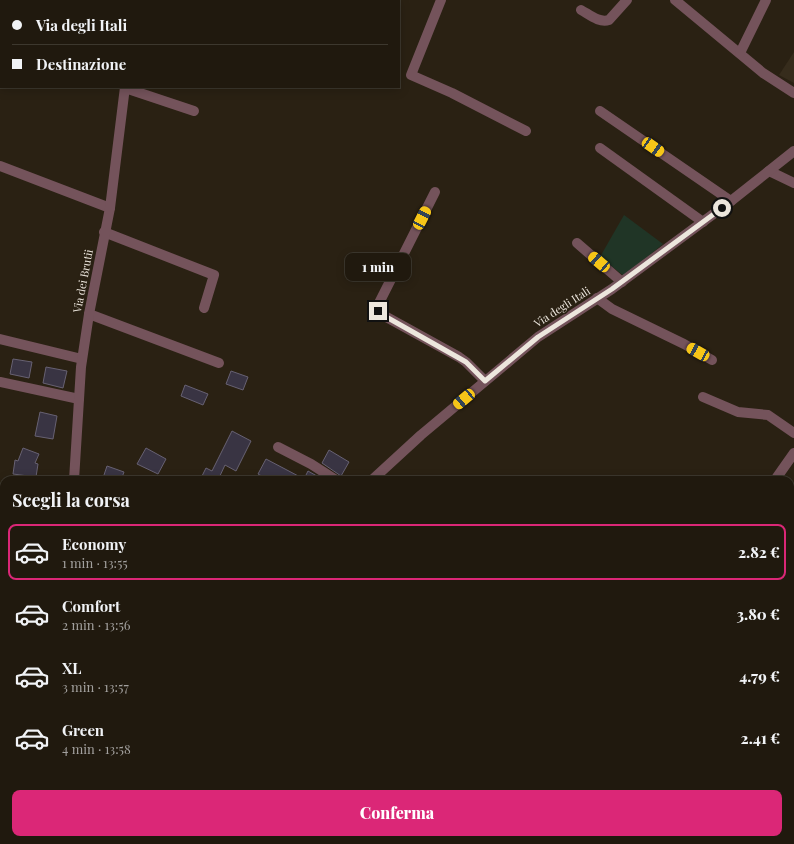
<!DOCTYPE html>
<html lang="it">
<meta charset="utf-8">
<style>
body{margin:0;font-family:"Playfair Display",serif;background:#282217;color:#f1f3f6;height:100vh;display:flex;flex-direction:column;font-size:15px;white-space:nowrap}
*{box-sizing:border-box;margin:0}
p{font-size:13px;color:#a2a09e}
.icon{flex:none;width:22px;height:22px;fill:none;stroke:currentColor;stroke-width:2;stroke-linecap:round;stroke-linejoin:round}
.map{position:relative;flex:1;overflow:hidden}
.drawer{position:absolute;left:0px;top:476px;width:794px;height:368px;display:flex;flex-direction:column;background:#20190e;border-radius:12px 12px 0 0;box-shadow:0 2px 10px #0003,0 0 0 1px #3d382e}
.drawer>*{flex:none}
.guide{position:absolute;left:0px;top:0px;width:400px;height:88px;box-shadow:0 2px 10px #0003,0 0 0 1px #3d382e;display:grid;align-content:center;height:88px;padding:0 12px;background:#20190e}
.end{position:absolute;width:18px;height:18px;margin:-9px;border:5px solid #ece6dd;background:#111;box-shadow:0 0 0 2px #111}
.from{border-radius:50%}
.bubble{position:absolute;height:28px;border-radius:8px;background:#20190e;box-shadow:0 2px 10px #0003,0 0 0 1px #3d382e;font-size:13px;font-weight:800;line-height:28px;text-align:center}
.car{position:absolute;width:12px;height:24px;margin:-12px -6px;border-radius:5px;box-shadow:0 0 3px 1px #0007;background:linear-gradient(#f5c518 24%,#345 0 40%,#f5c518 0 76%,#345 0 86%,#f5c518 0)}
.guide b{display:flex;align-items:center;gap:14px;height:38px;font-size:15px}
.guide b+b{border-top:1px solid #3d382e}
.guide i{width:10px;height:10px;background:#f1f3f6}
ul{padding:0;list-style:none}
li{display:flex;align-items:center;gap:12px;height:56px;margin:0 8px 6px;padding:0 4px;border:2px solid transparent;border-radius:8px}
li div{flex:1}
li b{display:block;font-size:15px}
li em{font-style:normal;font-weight:800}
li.active{border-color:#db2777}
li>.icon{width:36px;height:36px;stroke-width:1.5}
h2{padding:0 12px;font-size:18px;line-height:48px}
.action{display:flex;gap:8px;margin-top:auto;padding:8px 12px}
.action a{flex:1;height:46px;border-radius:8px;background:#db2777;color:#fff;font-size:16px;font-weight:800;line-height:46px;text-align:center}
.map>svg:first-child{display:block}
.education{fill:#362c1c}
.green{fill:#203526}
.building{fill:#393443;stroke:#676172}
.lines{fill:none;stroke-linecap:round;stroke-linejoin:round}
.minor{stroke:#74535b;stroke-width:10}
.route{stroke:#ece6dd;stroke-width:5}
.labels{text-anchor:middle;stroke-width:3.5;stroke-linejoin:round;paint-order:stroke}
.street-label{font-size:11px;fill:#ece6dd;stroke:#2a2113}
</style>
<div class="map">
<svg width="794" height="844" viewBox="0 0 794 844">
<rect width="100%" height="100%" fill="#2a2113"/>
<g class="education">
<polygon points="794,52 794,83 779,75"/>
<polygon points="552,840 578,840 577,844 563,844"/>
</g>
<g class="green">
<polygon points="624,215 663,244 624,276 600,257"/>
<polygon points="418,840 552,840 563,844 416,844"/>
</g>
<g class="building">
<polygon points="13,359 32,362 29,378 10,374"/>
<polygon points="46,367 67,371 63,388 43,383"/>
<polygon points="231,371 248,377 243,390 226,384"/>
<polygon points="185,385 208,394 203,405 181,396"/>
<polygon points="40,412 57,416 53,439 35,436"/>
<polygon points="232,431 251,441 236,471 225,465 218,480 200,480 206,468 212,471"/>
<polygon points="23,448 39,454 35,463 38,464 36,477 13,474 15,460 18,461"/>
<polygon points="146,448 166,459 158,474 137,464"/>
<polygon points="329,450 349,462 341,476 322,463"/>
<polygon points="266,459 304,479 308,471 324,480 269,480 258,474"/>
<polygon points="107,466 124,472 121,480 109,480 103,478"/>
</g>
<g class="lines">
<g class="minor">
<polyline points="441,0 411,75 452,93 526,131"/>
<polyline points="675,0 763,73 794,93"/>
<polyline points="137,1 137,0"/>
<polyline points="332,1 332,0"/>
<path d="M 581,10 C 590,15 599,23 609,20 L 627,0"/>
<polyline points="740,53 766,0"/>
<polyline points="125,88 194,111"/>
<polyline points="600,111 731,201"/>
<polyline points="600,148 703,222"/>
<polyline points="0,166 110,208"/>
<polyline points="769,171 794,183"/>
<polyline points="435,192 377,307 378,311 381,314 459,357 466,362 485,381"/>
<polyline points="104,232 214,275 204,308"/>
<polyline points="577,243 622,282"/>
<polyline points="597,298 612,309 684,344 712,360"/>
<polyline points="89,314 219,363"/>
<polyline points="0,339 82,359"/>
<polyline points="0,382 79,399"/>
<polyline points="703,397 738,412 768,415 794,433"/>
<polyline points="278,447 311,464 336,480"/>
<polyline points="74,480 81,367 89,314 110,208 125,87"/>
<polyline points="372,480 421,435 538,337 612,289 731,201 794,151"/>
<polyline points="775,480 794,453"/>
<polyline points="0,497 4,498"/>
<polyline points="790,543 794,546"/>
<polyline points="0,585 4,586"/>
<polyline points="790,684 794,683"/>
<polyline points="0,715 4,715"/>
<polyline points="790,793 794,800"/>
<polyline points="701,840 704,844"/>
<polyline points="22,844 23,840"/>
<polyline points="65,844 69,840"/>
<polyline points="184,844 186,840"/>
<polyline points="408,844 409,840"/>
<polyline points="586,844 587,840"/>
</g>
</g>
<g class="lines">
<polyline class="route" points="378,311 381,314 459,358 466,362 485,381 538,337 612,289 722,208"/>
</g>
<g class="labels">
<g class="street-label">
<text transform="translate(83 281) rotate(-79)" y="4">Via dei Brutii</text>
<text transform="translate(562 307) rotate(-33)" y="4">Via degli Itali</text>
</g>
</g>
</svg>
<i class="end from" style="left:722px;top:208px"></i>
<i class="end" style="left:378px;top:311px"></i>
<div class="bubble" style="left:345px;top:253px;width:66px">1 min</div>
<i class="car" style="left:653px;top:147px;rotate:124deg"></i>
<i class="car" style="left:422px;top:218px;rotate:27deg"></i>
<i class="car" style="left:599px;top:262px;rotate:311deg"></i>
<i class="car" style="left:698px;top:352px;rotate:299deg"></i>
<i class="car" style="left:464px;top:399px;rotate:230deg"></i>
<div class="guide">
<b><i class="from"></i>Via degli Itali</b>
<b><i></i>Destinazione</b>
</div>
<section class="drawer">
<h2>Scegli la corsa</h2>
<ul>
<li class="active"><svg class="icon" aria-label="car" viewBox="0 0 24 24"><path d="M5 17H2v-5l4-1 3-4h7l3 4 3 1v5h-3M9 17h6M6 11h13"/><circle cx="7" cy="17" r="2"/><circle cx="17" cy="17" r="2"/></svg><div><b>Economy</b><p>1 min · 13:55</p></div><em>2.82 €</em></li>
<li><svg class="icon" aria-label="car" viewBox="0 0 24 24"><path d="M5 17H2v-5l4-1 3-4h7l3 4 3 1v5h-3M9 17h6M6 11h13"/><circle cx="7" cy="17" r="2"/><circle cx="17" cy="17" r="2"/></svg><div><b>Comfort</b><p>2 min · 13:56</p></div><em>3.80 €</em></li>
<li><svg class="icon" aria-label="car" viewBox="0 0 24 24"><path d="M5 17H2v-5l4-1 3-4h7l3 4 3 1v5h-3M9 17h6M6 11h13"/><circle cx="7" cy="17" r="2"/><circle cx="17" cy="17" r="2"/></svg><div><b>XL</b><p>3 min · 13:57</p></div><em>4.79 €</em></li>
<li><svg class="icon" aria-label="car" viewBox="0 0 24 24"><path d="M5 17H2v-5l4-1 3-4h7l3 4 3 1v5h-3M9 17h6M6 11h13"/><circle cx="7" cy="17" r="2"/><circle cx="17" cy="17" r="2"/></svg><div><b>Green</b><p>4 min · 13:58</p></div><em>2.41 €</em></li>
</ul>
<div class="action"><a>Conferma</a></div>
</section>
</div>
